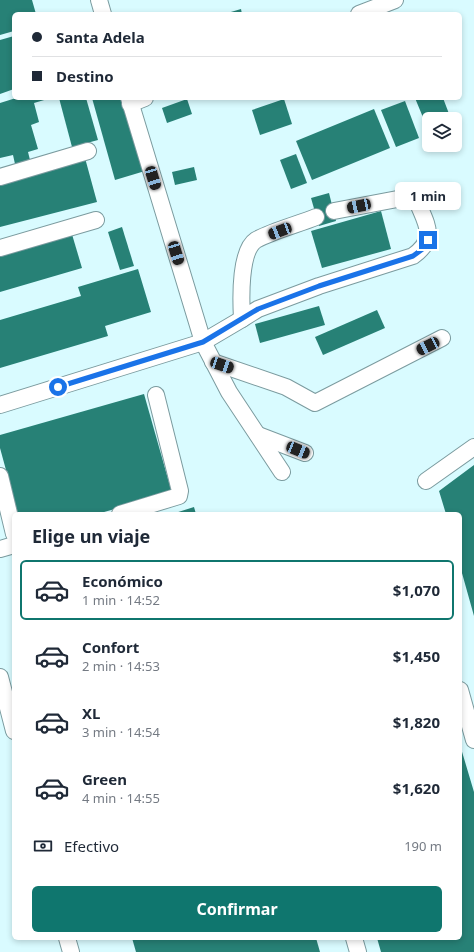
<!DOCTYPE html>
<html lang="es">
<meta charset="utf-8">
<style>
body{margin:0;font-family:"Noto Sans",sans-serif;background:#f6f6f7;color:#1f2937;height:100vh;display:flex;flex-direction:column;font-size:15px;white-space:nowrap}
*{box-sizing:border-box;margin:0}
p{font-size:13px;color:#747a83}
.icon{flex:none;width:22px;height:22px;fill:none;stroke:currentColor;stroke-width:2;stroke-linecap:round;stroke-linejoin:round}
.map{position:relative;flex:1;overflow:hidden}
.side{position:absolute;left:12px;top:512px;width:450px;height:428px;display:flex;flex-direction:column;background:#fff;border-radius:6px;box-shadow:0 2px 6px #0003}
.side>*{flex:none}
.top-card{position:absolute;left:12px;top:12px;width:450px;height:88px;border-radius:6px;box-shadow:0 2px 6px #0003;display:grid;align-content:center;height:88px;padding:0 20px;background:#fff}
.buttons{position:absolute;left:422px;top:112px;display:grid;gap:8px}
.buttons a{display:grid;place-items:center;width:40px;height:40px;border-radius:6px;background:#fff;box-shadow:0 2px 6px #0003;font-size:20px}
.end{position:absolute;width:18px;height:18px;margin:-9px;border:5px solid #1a73e8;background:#fff;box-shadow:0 0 0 2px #fff}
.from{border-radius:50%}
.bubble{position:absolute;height:28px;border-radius:6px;background:#fff;box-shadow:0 2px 6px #0003;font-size:13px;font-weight:700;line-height:28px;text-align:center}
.car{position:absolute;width:12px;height:24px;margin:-12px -6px;border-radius:5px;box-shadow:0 0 3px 1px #0007;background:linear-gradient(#222 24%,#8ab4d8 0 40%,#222 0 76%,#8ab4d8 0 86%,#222 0)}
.top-card b{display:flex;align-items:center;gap:14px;height:38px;font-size:15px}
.top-card b+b{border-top:1px solid #e0e1e3}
.top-card i{width:10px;height:10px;background:#1f2937}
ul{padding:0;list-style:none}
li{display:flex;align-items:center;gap:12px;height:60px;margin:0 8px 6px;padding:0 12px;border:2px solid transparent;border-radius:6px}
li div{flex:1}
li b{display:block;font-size:15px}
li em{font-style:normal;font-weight:700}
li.current{border-color:#0f766e}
li>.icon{width:36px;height:36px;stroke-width:1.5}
h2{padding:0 20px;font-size:18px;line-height:48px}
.pay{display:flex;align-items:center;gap:10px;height:44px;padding:0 20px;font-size:15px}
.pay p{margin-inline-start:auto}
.primary-button{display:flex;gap:8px;margin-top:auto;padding:8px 20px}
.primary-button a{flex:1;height:46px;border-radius:6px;background:#0f766e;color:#fff;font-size:16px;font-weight:700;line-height:46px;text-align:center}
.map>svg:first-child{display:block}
.building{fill:#278176}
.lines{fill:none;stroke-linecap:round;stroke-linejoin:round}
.minor-casing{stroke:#7b9b9f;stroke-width:18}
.minor{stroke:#fff;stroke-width:16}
.route{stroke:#1a73e8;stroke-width:5}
</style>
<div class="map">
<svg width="474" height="952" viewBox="0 0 474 952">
<rect width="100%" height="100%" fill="#d9fbff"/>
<g class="building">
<polygon points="0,0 32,0 36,14 14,14 14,31 0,35"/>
<polygon points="241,9 242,14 224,14"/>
<polygon points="14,36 14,89 0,94 0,40"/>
<polygon points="16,98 51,98 34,103 39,122 31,125 38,149 28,152 30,160 15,164 13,155 0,158 0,103"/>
<polygon points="59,98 86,98 98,140 72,147"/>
<polygon points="92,98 125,98 145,171 115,180"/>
<polygon points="415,98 443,98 451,119 429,119 429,132"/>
<polygon points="187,99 192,114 167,123 162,108"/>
<polygon points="284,99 292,124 260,135 252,110"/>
<polygon points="405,101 419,138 396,147 381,110"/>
<polygon points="374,109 390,148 312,180 296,141"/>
<polygon points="296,154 307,183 291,189 280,160"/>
<polygon points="85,158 97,202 0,227 0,180"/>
<polygon points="194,167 197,180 175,185 172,172"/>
<polygon points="329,193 336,221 319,226 311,198"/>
<polygon points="381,211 391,249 322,268 311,231"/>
<polygon points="122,227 134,266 120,270 108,232"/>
<polygon points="71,231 82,268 0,292 0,252"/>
<polygon points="138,269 151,312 105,326 108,336 0,368 0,320 81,296 78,287"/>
<polygon points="319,306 325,325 260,343 255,324"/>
<polygon points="377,310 385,328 323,355 315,337"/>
<polygon points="144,394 172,493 97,514 18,514 0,448 0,435"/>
<polygon points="474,465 474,616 460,566 460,514 446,514 439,491"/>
<polygon points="194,507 196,514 172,514"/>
<polygon points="460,745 474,792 474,952 381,952 377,938 460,938"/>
<polygon points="132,938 316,938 320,952 136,952"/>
</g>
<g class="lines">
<g class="minor-casing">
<g id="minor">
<polyline points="99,0 103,14"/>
<polyline points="359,14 395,0"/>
<polyline points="129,98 203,342 229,392 282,472"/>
<polyline points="130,104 145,98"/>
<polyline points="0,177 88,151"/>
<path d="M 316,217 C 299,224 272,231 256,240 C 239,251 241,301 242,319 L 258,309 L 319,286 L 413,256 C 438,238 426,224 417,201 L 408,197 L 334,211"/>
<polyline points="0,248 96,220"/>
<polyline points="213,362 286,387 315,403 442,338"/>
<polyline points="0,405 203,342 242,319"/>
<polyline points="258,435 305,453"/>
<polyline points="0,476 14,534"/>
<polyline points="426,481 474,447"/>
<polyline points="120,514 179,496 180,491 156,395"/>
<polyline points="0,549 14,545"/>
<polyline points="0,677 14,731"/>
<polyline points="460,690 474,740"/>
<polyline points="67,938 71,952"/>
<polyline points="354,938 358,952"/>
</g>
</g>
<use href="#minor" class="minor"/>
</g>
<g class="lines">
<polyline class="route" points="58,387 203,342 258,309 319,286 413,256 424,248 428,240"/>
</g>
</svg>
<div class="buttons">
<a><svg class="icon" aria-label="layers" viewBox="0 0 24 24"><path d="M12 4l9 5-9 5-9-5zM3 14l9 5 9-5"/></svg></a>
</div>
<i class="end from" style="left:58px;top:387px"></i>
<i class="end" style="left:428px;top:240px"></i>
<div class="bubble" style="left:395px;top:182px;width:66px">1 min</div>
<i class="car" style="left:153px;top:178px;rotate:163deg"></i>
<i class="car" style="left:359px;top:206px;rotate:258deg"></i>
<i class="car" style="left:280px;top:231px;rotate:249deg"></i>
<i class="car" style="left:176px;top:253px;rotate:163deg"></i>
<i class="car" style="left:428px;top:346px;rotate:243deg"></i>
<i class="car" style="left:222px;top:365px;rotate:109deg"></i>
<i class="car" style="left:298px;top:450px;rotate:112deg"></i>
<div class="top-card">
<b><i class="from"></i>Santa Adela</b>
<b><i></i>Destino</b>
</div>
<section class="side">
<h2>Elige un viaje</h2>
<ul>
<li class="current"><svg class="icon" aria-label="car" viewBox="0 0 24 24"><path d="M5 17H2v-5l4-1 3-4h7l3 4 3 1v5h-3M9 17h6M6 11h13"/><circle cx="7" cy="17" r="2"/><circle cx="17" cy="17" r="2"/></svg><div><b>Económico</b><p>1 min · 14:52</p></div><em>$1,070</em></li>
<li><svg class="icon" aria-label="car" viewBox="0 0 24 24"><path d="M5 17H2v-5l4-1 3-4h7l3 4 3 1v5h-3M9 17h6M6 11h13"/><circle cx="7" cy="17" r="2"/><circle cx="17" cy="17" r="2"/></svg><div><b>Confort</b><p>2 min · 14:53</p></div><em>$1,450</em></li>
<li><svg class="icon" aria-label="car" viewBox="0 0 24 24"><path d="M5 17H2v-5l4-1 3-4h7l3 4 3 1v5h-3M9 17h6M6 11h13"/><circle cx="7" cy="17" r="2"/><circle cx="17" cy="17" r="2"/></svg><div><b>XL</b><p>3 min · 14:54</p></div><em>$1,820</em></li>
<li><svg class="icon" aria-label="car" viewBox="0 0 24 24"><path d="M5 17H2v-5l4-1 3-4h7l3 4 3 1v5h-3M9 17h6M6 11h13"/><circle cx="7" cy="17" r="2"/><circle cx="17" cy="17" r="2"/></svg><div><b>Green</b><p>4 min · 14:55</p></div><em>$1,620</em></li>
</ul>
<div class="pay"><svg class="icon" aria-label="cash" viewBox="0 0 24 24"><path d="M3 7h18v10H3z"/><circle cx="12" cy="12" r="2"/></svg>Efectivo<p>190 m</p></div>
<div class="primary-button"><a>Confirmar</a></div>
</section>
</div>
